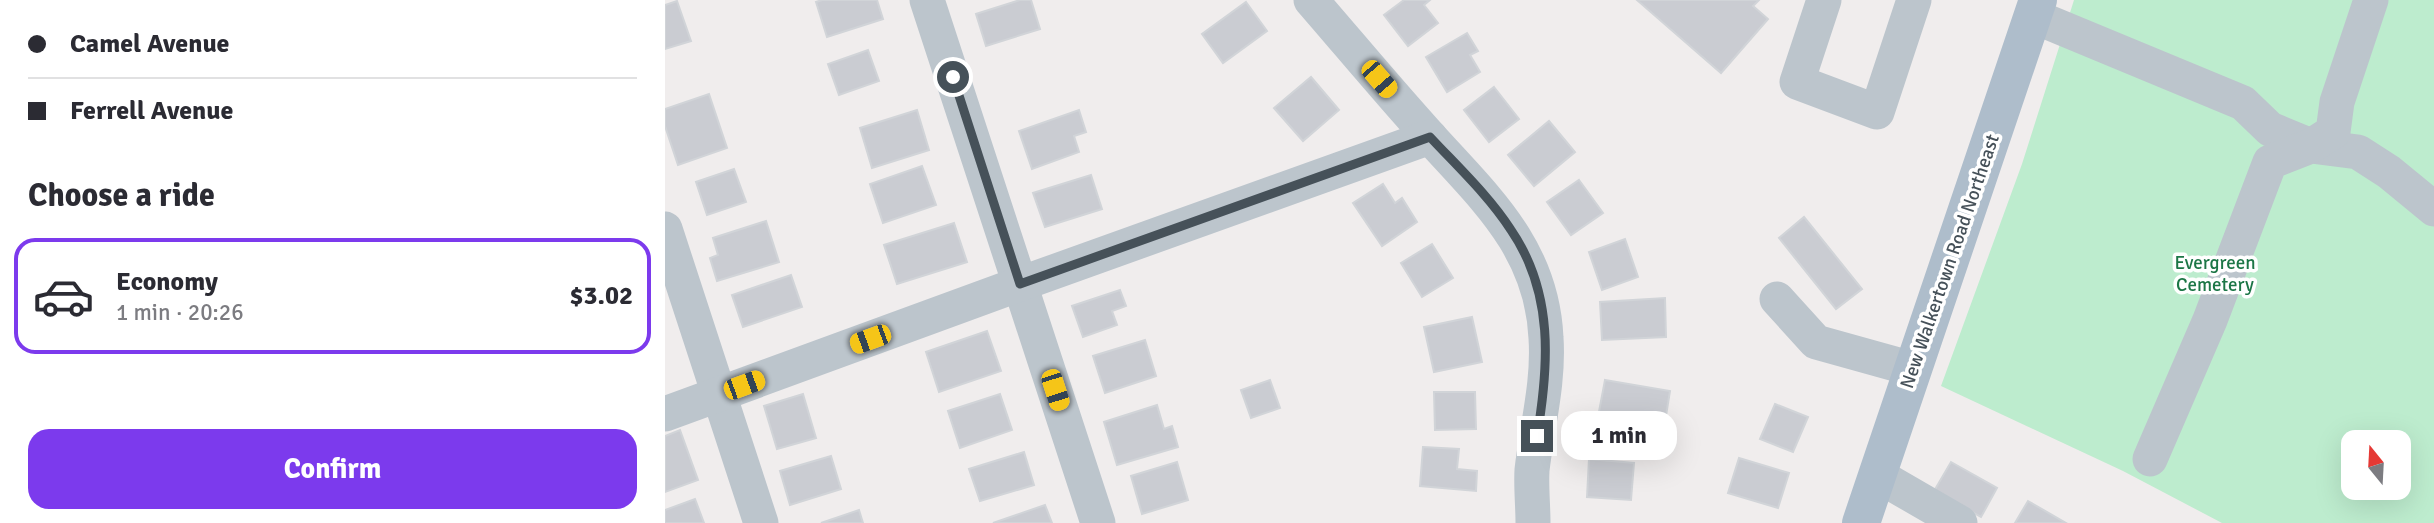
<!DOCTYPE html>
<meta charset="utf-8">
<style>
body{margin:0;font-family:Signika,sans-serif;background:#f7f7f7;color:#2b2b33;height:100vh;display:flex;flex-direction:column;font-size:26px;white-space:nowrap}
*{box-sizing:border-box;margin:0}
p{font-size:23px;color:#7c7c81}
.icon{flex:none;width:38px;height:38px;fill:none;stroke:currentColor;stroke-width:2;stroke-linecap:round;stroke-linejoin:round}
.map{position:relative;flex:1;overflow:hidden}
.panel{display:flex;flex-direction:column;background:#fff;width:665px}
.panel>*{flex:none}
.hud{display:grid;align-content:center;height:154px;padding:0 28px;background:#fff}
.needle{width:46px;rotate:342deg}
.fabs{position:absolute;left:1676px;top:430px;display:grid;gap:14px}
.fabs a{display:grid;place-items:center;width:70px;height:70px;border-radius:14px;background:#fff;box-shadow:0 7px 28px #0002;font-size:35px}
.end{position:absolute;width:32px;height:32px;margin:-16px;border:9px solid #465159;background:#fff;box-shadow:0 0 0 4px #fff}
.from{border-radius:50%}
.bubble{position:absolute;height:49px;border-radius:21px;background:#fff;box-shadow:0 7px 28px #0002;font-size:23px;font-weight:700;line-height:49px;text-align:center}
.car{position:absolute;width:21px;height:42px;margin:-21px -10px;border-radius:9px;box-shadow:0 0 5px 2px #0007;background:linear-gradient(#f5c518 24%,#345 0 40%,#f5c518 0 76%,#345 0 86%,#f5c518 0)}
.hud b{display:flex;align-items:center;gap:24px;height:66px;font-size:26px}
.hud b+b{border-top:2px solid #e1e1e2}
.hud i{width:18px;height:18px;background:#2b2b33}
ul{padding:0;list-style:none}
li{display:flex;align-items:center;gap:21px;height:116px;margin:0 14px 10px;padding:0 14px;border:4px solid #e1e1e2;border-radius:21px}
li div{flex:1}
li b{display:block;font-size:26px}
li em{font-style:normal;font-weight:700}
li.selected{border-color:#7c3aed}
li>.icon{width:63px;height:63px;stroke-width:1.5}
h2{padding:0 28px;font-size:32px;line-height:84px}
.button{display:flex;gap:14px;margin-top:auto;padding:14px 28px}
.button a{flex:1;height:80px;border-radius:21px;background:#7c3aed;color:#fff;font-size:28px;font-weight:700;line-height:80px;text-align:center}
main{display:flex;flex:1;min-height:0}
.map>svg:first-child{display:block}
.green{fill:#bdecce;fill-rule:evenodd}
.building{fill:#caccd2;stroke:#d1d4d8;stroke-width:2}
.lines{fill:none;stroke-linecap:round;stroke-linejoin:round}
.minor{stroke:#bcc5cc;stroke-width:35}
.major{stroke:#aebdcb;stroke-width:38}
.route{stroke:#465159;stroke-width:9}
.labels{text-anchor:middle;stroke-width:7;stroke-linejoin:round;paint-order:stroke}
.street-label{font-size:19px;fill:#465159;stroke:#fff}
.park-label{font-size:19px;fill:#1c7646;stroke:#fff}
</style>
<main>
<section class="panel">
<div class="hud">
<b><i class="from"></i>Camel Avenue</b>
<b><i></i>Ferrell Avenue</b>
</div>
<h2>Choose a ride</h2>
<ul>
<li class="selected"><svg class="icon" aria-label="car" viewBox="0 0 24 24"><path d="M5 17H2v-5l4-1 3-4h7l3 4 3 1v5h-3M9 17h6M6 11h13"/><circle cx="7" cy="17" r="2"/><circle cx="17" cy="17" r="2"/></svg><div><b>Economy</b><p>1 min · 20:26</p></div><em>$3.02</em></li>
</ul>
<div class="button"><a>Confirm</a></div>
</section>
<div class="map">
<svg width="1769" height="523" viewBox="0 0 1769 523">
<rect width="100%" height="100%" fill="#f0eded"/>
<path class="green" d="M 1409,0 L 1769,0 L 1769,523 L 1557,523 L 1458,471 L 1276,386 L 1357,164 ZM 1689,443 L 1734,443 L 1734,488 L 1689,488 Z"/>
<g class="building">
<polygon points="157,0 212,0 218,19 162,37 151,2"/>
<polygon points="355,0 366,0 375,29 321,46 311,14"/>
<polygon points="739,0 765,0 759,5 773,23 743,46 719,15"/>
<polygon points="972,0 1094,0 1088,6 1103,19 1056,73"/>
<polygon points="12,1 26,41 0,49 0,5"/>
<polygon points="581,2 602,31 558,63 537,34"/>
<polygon points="802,33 813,51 805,55 815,72 782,92 761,57"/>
<polygon points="203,50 214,81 174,95 163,64"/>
<polygon points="646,77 674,110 638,141 609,108"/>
<polygon points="829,87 854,119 824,142 799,110"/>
<polygon points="44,94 62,148 13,165 0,126 0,109"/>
<polygon points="252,110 264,150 207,168 195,128"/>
<polygon points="414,110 421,132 409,136 414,152 367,169 354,131"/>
<polygon points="884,121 910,152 869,186 843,155"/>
<polygon points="257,166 271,205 218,223 205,184"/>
<polygon points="69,169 81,202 42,215 31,182"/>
<polygon points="426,175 437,209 380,227 368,193"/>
<polygon points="914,180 938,213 906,235 882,202"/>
<polygon points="718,184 730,203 737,198 752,222 717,246 688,203"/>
<polygon points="1139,217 1197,289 1171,309 1114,238"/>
<polygon points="101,221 114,262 52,281 45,258 53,255 48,238"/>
<polygon points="289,223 302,262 232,284 219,245"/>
<polygon points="960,239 973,277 937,290 924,252"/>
<polygon points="767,244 788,278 757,297 736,263"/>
<polygon points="126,275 137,307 78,327 67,295"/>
<polygon points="455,290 461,306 447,311 452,325 418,337 407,306"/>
<polygon points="1000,298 1001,337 937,340 935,302"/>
<polygon points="807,317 817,362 769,372 759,327"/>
<polygon points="322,331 336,371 274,392 261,352"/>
<polygon points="480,340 491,376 440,393 428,356"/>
<polygon points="605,380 615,408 586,418 576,390"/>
<polygon points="940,380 1005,391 999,428 933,417"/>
<polygon points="769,392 810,392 811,429 770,430"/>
<polygon points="138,394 151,438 112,449 99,406"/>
<polygon points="335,394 347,430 295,448 283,411"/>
<polygon points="1110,404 1143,417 1128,452 1095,439"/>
<polygon points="492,405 499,429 507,426 513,447 452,465 439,422"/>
<polygon points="15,430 33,480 0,492 0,436"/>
<polygon points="758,447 794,449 792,469 812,471 811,491 755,486"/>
<polygon points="359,452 369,485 315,501 304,469"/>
<polygon points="166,456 176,489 125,505 115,471"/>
<polygon points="1074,458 1124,473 1113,508 1063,493"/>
<polygon points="924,459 969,463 966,500 922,497"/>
<polygon points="512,462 523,500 477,514 466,476"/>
<polygon points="1286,462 1332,488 1316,517 1269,491"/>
<polygon points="30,499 39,523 0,523 0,510"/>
<polygon points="1363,501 1401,523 1350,523"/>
<polygon points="380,505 387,523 328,523"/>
<polygon points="194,510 198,523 156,523"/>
</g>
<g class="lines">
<g class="minor">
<polyline points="262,0 433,523"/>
<path d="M 646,0 C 685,45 724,92 764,136 C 820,198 877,248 881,338 C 884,383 872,426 867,470 C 866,487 868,506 868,523"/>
<polyline points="1159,0 1132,82 1212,112 1249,0"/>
<polyline points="1368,16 1578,103 1605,129 1646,146 1693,152 1724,172 1769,209"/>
<polyline points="0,229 96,523"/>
<polyline points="1112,299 1151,342 1248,369"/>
<polyline points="0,414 355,284 765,137"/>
<polyline points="1485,459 1545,320 1605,162 1646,146 1668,132 1672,102 1706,0"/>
<polyline points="1212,475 1295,523"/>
</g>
<polyline class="major" points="1196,523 1373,0"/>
</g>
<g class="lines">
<path class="route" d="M 288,77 L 355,284 L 765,137 C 793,167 824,196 846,230 C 889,293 884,365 872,436"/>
</g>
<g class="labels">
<g class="street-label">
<text transform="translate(1284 261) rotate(-71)" y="7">New Walkertown Road Northeast</text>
</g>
<g class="park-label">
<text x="1550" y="269">Evergreen<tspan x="1550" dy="22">Cemetery</tspan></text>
</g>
</g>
</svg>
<div class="fabs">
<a><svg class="needle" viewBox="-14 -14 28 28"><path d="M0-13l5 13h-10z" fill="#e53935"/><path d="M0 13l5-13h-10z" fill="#7c7c81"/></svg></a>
</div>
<i class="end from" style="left:288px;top:77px"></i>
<i class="end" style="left:872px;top:436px"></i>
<div class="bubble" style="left:896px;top:411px;width:116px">1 min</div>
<i class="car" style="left:714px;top:79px;rotate:139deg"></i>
<i class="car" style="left:205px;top:339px;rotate:250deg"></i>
<i class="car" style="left:79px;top:385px;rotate:70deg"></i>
<i class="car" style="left:390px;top:390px;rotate:162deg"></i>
</div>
</main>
